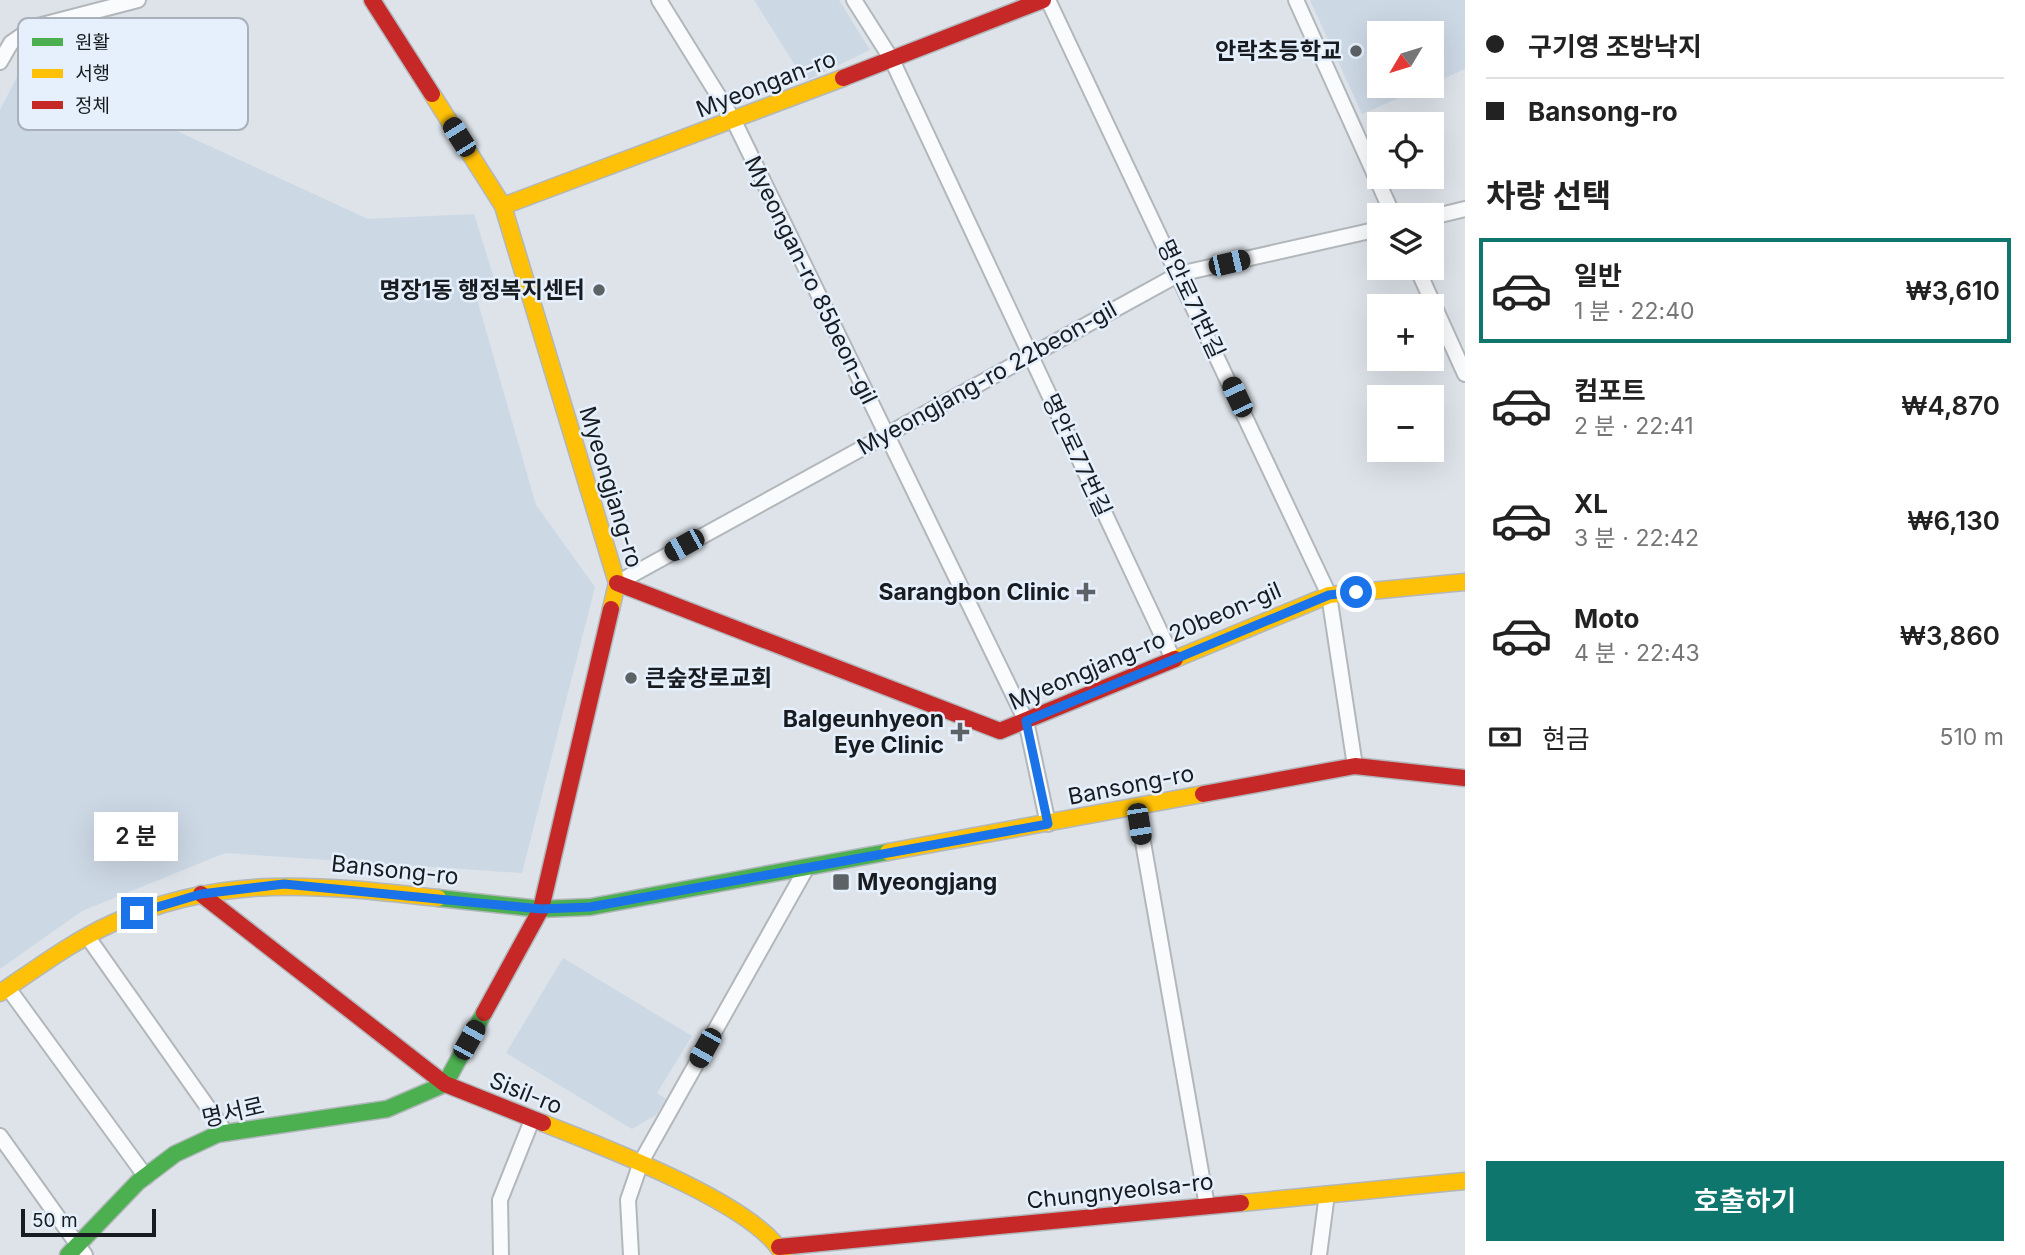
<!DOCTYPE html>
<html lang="ko">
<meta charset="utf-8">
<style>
body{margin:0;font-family:Inter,"Noto Sans KR",sans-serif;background:#f2f2f2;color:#222;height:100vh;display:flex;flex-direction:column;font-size:26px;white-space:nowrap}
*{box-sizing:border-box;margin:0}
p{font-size:23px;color:#767676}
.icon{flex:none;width:38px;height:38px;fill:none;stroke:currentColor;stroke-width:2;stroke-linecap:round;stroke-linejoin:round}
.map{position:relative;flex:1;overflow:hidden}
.details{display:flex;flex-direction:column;background:#fff;width:560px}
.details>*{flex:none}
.guide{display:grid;align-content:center;height:154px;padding:0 21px;background:#fff}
.needle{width:46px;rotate:232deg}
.tools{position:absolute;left:1367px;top:21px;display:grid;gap:14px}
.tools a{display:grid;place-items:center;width:77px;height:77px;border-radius:0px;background:#fff;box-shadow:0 7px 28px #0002;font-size:35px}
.scale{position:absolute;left:21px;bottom:18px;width:135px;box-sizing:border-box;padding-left:7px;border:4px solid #181c20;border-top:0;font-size:19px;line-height:24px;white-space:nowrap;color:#181c20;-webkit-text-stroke:5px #e5f0fc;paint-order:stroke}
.end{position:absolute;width:32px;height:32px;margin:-16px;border:9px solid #1a73e8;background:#fff;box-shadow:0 0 0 4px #fff}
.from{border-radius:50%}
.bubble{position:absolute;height:49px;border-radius:0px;background:#fff;box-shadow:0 7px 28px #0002;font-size:23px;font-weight:600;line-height:49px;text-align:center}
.car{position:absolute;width:21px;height:42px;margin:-21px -10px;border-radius:9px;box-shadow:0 0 5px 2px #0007;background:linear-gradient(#222 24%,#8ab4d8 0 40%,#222 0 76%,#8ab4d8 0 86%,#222 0)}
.guide b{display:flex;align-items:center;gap:24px;height:66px;font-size:26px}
.guide b+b{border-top:2px solid #e0e0e0}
.guide i{width:18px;height:18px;background:#222}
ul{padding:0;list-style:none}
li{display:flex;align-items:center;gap:21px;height:105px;margin:0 14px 10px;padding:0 7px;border:4px solid transparent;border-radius:0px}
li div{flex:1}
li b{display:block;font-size:26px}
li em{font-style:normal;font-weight:600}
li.active{border-color:#0f766e}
li>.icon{width:63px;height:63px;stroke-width:1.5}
h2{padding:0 21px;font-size:32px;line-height:84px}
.pay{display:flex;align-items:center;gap:18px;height:77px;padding:0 21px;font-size:26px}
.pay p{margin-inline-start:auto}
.action{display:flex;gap:14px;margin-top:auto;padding:14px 21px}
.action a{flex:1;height:80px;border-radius:0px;background:#0f766e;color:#fff;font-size:28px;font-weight:600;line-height:80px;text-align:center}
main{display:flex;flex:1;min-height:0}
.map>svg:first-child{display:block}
.built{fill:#ccd8e4}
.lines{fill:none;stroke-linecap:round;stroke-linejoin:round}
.street-casing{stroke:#b2b7bb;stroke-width:18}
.fast-casing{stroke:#b2b7bb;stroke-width:19}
.slow-casing{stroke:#b2b7bb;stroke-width:19}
.jam-casing{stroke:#b2b7bb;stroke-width:19}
.street{stroke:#fafbfc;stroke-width:14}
.fast{stroke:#4caf50;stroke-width:16}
.slow{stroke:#ffc107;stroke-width:16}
.jam{stroke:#c62828;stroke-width:16}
.route{stroke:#1a73e8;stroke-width:9}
.poi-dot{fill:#5d6266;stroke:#e5f0fc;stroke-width:2.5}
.labels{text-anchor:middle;stroke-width:5;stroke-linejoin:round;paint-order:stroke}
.poi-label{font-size:23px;font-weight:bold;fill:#181c20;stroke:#e5f0fc;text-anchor:end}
.street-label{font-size:23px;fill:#181c20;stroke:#e5f0fc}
.key{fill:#e5f0fc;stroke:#a8b0ba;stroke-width:2}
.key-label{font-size:19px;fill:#181c20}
</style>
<main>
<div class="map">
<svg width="1465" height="1255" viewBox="0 0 1465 1255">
<rect width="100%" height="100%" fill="#dde3e9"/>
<g class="built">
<polygon points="754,0 839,0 870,50 805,81"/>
<polygon points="1310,0 1465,0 1465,69 1432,84 1432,33 1379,33 1379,86 1427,86 1362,114"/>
<polygon points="25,61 368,219 474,214 498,291 477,299 536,505 595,587 522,873 225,853 82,911 0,969 0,110"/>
<polygon points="563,958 692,1036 657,1093 666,1099 656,1115 632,1129 506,1053"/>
</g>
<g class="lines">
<g class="street-casing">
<g id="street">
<polyline points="659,0 734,121 1026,721 1048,824"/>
<polyline points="854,0 892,60 1173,659"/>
<polyline points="1048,0 1329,595 1355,766"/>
<polyline points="1296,0 1393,215"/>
<polyline points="0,62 11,43 34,27 138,0"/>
<polyline points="1432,217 1465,209"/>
<polyline points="1417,268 1465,374"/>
<polyline points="617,583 1179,274 1379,229"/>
<polyline points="1137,808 1207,1206"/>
<polyline points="87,936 226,1133"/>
<polyline points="8,988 146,1177"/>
<polyline points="0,1136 85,1255"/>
<polyline points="501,1255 500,1200 532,1120"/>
<polyline points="631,1255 628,1200 641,1162 807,867"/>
<polyline points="1319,1255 1327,1194"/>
</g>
</g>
<g class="fast-casing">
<g id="fast">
<polyline points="438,898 541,909 590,907 888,852"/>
<polyline points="68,1255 138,1182 175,1154 218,1134 387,1109 445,1084 484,1013"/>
</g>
</g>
<g class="slow-casing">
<g id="slow">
<polyline points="432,94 503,206 617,583 611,609"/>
<polyline points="503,206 843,78"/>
<polyline points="1175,659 1329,595 1465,582"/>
<polyline points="888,852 1203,794"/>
<path d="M 0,993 C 37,968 73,941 113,923 C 222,873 323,885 438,898"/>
<path d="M 543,1123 C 598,1145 757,1204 783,1255"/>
<polyline points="1241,1203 1465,1181"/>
</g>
</g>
<g class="jam-casing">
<g id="jam">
<polyline points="372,0 432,94"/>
<polyline points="843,78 1043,0"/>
<polyline points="617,583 1000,731 1175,659"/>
<polyline points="1203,794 1355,766 1465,778"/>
<polyline points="201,894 445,1084 543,1123"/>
<polyline points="484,1013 541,909 611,609"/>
<polyline points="779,1247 1241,1203"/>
</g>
</g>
<use href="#street" class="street"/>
<use href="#fast" class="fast"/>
<use href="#slow" class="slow"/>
<use href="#jam" class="jam"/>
</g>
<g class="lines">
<polyline class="route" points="137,913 201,894 284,884 541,909 590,907 1048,824 1026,721 1329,595 1356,592"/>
</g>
<g class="poi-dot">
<circle cx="1356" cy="51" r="7"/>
<circle cx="599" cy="290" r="7"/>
<path d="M1082.5 581.5h7v7h7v7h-7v7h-7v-7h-7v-7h7z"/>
<circle cx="631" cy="678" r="7"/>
<path d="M956.5 721.5h7v7h7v7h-7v7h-7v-7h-7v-7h7z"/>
<rect x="832" y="873" width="18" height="18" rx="3.5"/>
</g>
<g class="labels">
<g class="poi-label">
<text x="1342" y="59">안락초등학교</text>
<text x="585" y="298">명장1동 행정복지센터</text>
<text x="1070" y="600">Sarangbon Clinic</text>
<text x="645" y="686" text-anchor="start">큰숲장로교회</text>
<text x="944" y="727">Balgeunhyeon<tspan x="944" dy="26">Eye Clinic</tspan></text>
<text x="857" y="890" text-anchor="start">Myeongjang</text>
</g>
<g class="street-label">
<text transform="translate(766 84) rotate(-21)" y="8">Myeongan-ro</text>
<text transform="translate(811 280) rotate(64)" y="8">Myeongan-ro 85beon-gil</text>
<text transform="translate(1191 299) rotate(65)" y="8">명안로71번길</text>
<text transform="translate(987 378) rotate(-29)" y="8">Myeongjang-ro 22beon-gil</text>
<text transform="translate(1077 455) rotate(65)" y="8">명안로77번길</text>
<text transform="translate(611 487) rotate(73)" y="8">Myeongjang-ro</text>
<text transform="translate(1145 646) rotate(-23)" y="8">Myeongjang-ro 20beon-gil</text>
<text transform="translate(1131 785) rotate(-11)" y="8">Bansong-ro</text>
<text transform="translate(395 870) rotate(6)" y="8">Bansong-ro</text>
<text transform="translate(526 1093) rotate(22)" y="8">Sisil-ro</text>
<text transform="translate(233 1112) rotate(-13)" y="8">명서로</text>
<text transform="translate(1120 1191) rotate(-6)" y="8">Chungnyeolsa-ro</text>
</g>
</g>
<rect x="18" y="18" width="230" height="112" rx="10" class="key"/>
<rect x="32" y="38" width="31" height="8" fill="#4caf50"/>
<rect x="32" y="69" width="31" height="9" fill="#ffc107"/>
<rect x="32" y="101" width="31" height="8" fill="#c62828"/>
<g class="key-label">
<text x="75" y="49">원활</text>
<text x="75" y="80">서행</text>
<text x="75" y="112">정체</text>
</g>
</svg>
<div class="tools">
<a><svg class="needle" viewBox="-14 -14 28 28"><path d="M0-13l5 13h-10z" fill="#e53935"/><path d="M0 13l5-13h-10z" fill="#767676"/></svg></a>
<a><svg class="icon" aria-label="locate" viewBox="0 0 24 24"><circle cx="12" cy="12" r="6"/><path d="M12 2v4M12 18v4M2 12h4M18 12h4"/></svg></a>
<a><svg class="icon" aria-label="layers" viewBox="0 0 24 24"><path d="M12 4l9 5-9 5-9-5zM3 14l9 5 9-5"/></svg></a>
<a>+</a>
<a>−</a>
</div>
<div class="scale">50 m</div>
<i class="end from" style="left:1356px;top:592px"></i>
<i class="end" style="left:137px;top:913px"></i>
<div class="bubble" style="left:94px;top:812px;width:84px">2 분</div>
<i class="car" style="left:459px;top:137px;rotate:328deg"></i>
<i class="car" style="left:1229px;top:263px;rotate:77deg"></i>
<i class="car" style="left:1237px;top:397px;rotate:335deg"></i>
<i class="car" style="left:684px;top:545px;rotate:241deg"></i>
<i class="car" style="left:1139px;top:824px;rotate:171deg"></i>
<i class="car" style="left:469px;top:1040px;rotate:29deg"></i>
<i class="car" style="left:705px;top:1048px;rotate:209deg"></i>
</div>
<section class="details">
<div class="guide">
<b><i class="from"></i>구기영 조방낙지</b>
<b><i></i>Bansong-ro</b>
</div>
<h2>차량 선택</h2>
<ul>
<li class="active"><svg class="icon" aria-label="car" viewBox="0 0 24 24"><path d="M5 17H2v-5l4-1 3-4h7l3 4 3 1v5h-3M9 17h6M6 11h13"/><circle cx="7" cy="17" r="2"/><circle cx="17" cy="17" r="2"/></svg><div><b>일반</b><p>1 분 · 22:40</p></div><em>₩3,610</em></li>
<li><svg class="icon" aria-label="car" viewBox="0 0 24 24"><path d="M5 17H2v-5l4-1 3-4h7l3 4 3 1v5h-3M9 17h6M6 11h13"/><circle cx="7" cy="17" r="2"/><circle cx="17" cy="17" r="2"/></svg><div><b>컴포트</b><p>2 분 · 22:41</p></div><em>₩4,870</em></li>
<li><svg class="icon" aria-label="car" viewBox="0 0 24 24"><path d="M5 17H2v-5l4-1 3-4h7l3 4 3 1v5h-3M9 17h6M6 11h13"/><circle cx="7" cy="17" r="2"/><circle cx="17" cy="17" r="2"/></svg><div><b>XL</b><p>3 분 · 22:42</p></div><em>₩6,130</em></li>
<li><svg class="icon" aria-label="car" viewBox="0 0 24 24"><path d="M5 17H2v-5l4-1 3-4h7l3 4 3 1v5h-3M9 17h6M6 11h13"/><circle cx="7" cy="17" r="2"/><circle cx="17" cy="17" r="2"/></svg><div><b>Moto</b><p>4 분 · 22:43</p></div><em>₩3,860</em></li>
</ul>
<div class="pay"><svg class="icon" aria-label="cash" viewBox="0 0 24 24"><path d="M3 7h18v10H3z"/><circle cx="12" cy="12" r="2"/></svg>현금<p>510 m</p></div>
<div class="action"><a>호출하기</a></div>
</section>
</main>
